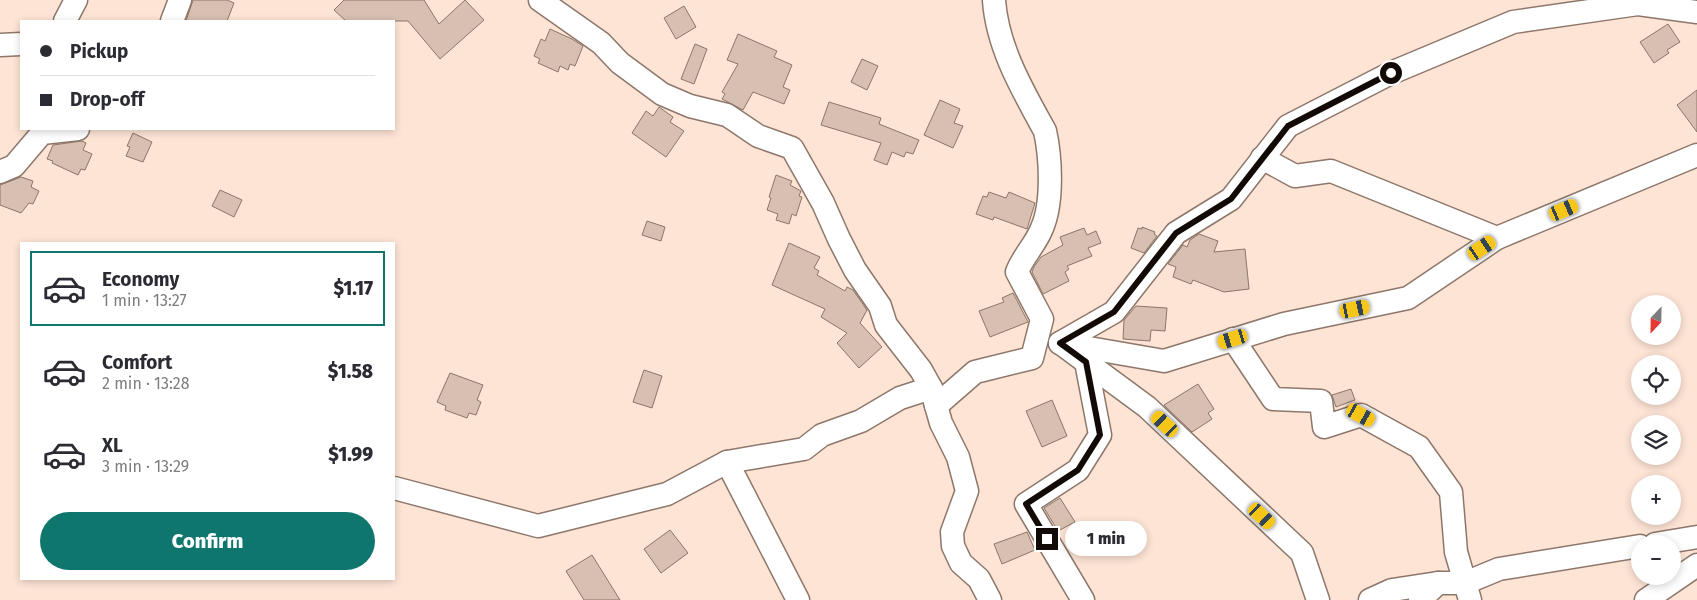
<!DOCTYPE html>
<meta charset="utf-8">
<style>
body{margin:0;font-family:"Fira Sans",sans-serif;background:#f7f7f7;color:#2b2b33;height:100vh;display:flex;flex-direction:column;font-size:19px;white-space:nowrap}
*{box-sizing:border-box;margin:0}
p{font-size:16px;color:#7c7c81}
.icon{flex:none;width:28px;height:28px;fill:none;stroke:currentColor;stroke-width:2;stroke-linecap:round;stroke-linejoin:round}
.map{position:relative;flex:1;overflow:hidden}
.panel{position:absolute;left:20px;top:242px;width:375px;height:338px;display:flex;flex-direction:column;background:#fff;border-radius:0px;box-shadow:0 2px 8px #0003}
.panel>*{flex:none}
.banner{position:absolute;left:20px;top:20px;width:375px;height:110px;border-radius:0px;box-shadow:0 2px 8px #0003;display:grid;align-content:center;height:110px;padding:0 20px;background:#fff}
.needle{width:32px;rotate:202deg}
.controls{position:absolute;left:1631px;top:295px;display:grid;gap:10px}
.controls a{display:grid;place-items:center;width:50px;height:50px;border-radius:50%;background:#fff;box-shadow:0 2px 8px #0003;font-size:25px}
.end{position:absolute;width:22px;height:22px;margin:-11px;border:6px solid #120a06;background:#fff;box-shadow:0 0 0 2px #fff}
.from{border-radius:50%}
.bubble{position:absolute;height:35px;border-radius:18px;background:#fff;box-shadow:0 2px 8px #0003;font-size:16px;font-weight:800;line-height:35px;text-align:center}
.car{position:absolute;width:15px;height:30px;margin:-15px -8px;border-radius:6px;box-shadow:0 0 4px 1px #0007;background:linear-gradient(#f5c518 24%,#345 0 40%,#f5c518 0 76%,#345 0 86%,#f5c518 0)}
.banner b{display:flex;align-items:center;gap:18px;height:48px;font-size:19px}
.banner b+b{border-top:1px solid #e1e1e2}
.banner i{width:12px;height:12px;background:#2b2b33}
ul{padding:9px 0 0;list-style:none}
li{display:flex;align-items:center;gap:15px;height:75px;margin:0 10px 8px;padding:0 10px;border:2px solid transparent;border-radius:0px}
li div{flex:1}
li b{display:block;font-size:19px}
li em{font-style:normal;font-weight:800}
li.active{border-color:#0f766e}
li>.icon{width:45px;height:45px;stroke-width:1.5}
.cta{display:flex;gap:10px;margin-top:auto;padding:10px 20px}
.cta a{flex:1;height:58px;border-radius:30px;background:#0f766e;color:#fff;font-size:20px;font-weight:800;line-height:58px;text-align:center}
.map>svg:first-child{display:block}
.building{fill:#d7bfb1;stroke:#8c7669}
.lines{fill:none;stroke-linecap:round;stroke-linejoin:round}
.minor-casing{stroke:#8d776a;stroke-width:25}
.minor{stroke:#fff;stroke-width:22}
.route{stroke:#120a06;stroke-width:6}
</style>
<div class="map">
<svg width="1697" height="600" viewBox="0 0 1697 600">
<rect width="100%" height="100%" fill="#fde4d5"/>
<g class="building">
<polygon points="193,0 227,0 234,3 227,21 186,21"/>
<polygon points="344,0 424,0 439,24 465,0 484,20 440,59 408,21 346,21 334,10"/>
<polygon points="684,6 696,27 676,39 664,18"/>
<polygon points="1668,24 1680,42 1667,50 1669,53 1654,63 1640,42"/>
<polygon points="550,29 572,39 583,46 575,66 570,64 568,70 560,66 558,72 538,63 540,59 534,56 541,39 545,41"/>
<polygon points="738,34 777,51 774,57 792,65 783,87 790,90 784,104 753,92 743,110 722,99 725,94 722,92 738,64 727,60"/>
<polygon points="695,44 707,49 694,84 681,79"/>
<polygon points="862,59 878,66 867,90 851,82"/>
<polygon points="1697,90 1697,132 1677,105"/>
<polygon points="940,100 960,109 954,123 963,126 953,148 924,135"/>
<polygon points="829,102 881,118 879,124 919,140 913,154 906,152 904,157 892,152 887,165 874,160 881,143 821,125"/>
<polygon points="659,107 673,117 670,122 684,131 666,157 632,133 646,111 653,116"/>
<polygon points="133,133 152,142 143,162 126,156 130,147 127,146"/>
<polygon points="82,141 86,143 83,150 92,154 85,170 81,169 78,175 52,163 53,161 47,159 53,145"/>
<polygon points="776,175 792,181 790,185 801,191 799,196 802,197 796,216 792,214 789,224 776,220 778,214 767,210 771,198 769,197"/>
<polygon points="21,177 33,181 31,187 39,191 33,204 29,203 21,213 0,205 0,185"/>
<polygon points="220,190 242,200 234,217 212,206"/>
<polygon points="989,192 1006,198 1009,192 1035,203 1027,229 994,217 993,220 976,214 983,196 987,197"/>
<polygon points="647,221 665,227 661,241 642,235"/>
<polygon points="1142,227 1155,232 1154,234 1157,236 1144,253 1131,248 1138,228 1142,229"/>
<polygon points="1084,228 1087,235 1096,231 1101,243 1088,248 1092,256 1067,266 1069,269 1065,272 1069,281 1043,294 1032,272 1034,267 1041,257 1063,245 1060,237"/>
<polygon points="1199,234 1218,241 1214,252 1245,249 1249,289 1224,292 1193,280 1191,284 1173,277 1176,267 1168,264 1183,245 1187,247 1190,240"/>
<polygon points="789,243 820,257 814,268 819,271 817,275 845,291 847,287 853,290 867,310 860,323 882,347 859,368 837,343 847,333 821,317 825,309 772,285"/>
<polygon points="1013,293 1028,322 990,337 979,311 1004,302 1002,298"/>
<polygon points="1136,306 1167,308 1165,331 1151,330 1150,341 1123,339 1124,320"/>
<polygon points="644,370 662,376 652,408 633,402"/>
<polygon points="450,373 483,385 477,400 481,402 476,415 469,413 467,418 445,410 446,406 437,402"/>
<polygon points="1198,384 1214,409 1208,413 1212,419 1192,432 1164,405"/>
<polygon points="1351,389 1355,400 1336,407 1332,395"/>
<polygon points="1052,400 1067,436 1042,447 1026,411"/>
<polygon points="1060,498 1075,522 1058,531 1044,508"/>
<polygon points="670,530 688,553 661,573 644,549"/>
<polygon points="1027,532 1035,550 1002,564 994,544"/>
<polygon points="592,555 620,600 584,600 566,571"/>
</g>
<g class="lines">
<g class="minor-casing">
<g id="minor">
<polyline points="540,0 601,43 620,63 662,94 690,106 727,115 758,136 792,148 823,203 839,239 855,270 880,306 886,325 921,370 931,388 941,423 958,457 967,491 952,532 953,546 961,563 979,579 990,600"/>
<polyline points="65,21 76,0"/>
<polyline points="172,21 180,0"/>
<polyline points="0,45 21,44"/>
<polyline points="1262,158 1295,176 1331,171 1497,238 1697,155"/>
<polyline points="0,172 14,166 42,133 78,129"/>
<polyline points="1233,339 1273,399 1321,401 1324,427 1361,415 1419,447 1451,492 1456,552 1470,600"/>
<polyline points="1060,343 1114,312 1176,233 1231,199 1288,126 1391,73 1513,22 1638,4 1697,12"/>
<polyline points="1060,343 1164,361 1284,324 1408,298 1497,238"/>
<polyline points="1063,345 1147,407 1302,553 1318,600"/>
<path d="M 936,406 L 975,372 L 1032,358 L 1042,319 L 1017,272 C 1023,256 1036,244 1042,228 C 1053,203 1051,158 1045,131 C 1023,91 997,47 994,0"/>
<polyline points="727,462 798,600"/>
<polyline points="394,488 538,526 667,494 727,462 804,449 822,435 861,421 900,398 931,388"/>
<polyline points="1655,544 1697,537"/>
<polyline points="1083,600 1026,504 1078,470 1100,435 1086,362"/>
<polyline points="1370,600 1392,590 1438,583"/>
<polyline points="1420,600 1438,583 1465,583 1499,569 1640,546"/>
<polyline points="1646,600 1697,565"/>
</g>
</g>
<use href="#minor" class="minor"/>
</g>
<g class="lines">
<polyline class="route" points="1047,539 1026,504 1078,470 1100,435 1086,362 1060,343 1114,312 1176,233 1231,199 1288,126 1391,73"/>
</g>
</svg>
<div class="controls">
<a><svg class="needle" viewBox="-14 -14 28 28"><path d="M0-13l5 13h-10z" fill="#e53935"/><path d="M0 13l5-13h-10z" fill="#7c7c81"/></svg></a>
<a><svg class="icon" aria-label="locate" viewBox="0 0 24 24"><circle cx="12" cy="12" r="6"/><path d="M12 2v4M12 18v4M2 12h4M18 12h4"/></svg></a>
<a><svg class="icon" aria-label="layers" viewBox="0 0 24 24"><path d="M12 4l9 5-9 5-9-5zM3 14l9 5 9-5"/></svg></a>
<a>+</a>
<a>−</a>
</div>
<i class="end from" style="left:1391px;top:73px"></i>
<i class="end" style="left:1047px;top:539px"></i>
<div class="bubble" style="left:1065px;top:521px;width:82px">1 min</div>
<i class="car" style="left:1564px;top:210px;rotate:67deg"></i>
<i class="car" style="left:1482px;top:248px;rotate:56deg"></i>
<i class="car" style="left:1355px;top:309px;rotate:78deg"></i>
<i class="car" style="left:1233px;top:339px;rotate:253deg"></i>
<i class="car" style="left:1361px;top:415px;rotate:119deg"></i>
<i class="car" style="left:1165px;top:424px;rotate:313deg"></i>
<i class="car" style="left:1262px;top:516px;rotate:133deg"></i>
<div class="banner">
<b><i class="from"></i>Pickup</b>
<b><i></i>Drop-off</b>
</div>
<section class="panel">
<ul>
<li class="active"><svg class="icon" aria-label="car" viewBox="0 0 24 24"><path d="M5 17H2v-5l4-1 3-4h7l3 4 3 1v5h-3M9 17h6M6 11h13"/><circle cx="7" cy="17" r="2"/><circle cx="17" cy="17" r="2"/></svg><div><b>Economy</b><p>1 min · 13:27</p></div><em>$1.17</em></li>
<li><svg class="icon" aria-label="car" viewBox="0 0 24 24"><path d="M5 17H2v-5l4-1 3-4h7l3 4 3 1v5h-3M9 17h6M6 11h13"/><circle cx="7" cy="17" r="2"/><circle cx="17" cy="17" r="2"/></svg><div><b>Comfort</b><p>2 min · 13:28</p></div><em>$1.58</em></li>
<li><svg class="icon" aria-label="car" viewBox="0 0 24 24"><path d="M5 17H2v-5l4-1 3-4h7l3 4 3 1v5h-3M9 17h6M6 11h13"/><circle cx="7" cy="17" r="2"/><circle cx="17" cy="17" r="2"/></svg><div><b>XL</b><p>3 min · 13:29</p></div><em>$1.99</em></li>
</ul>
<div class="cta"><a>Confirm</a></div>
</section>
</div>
